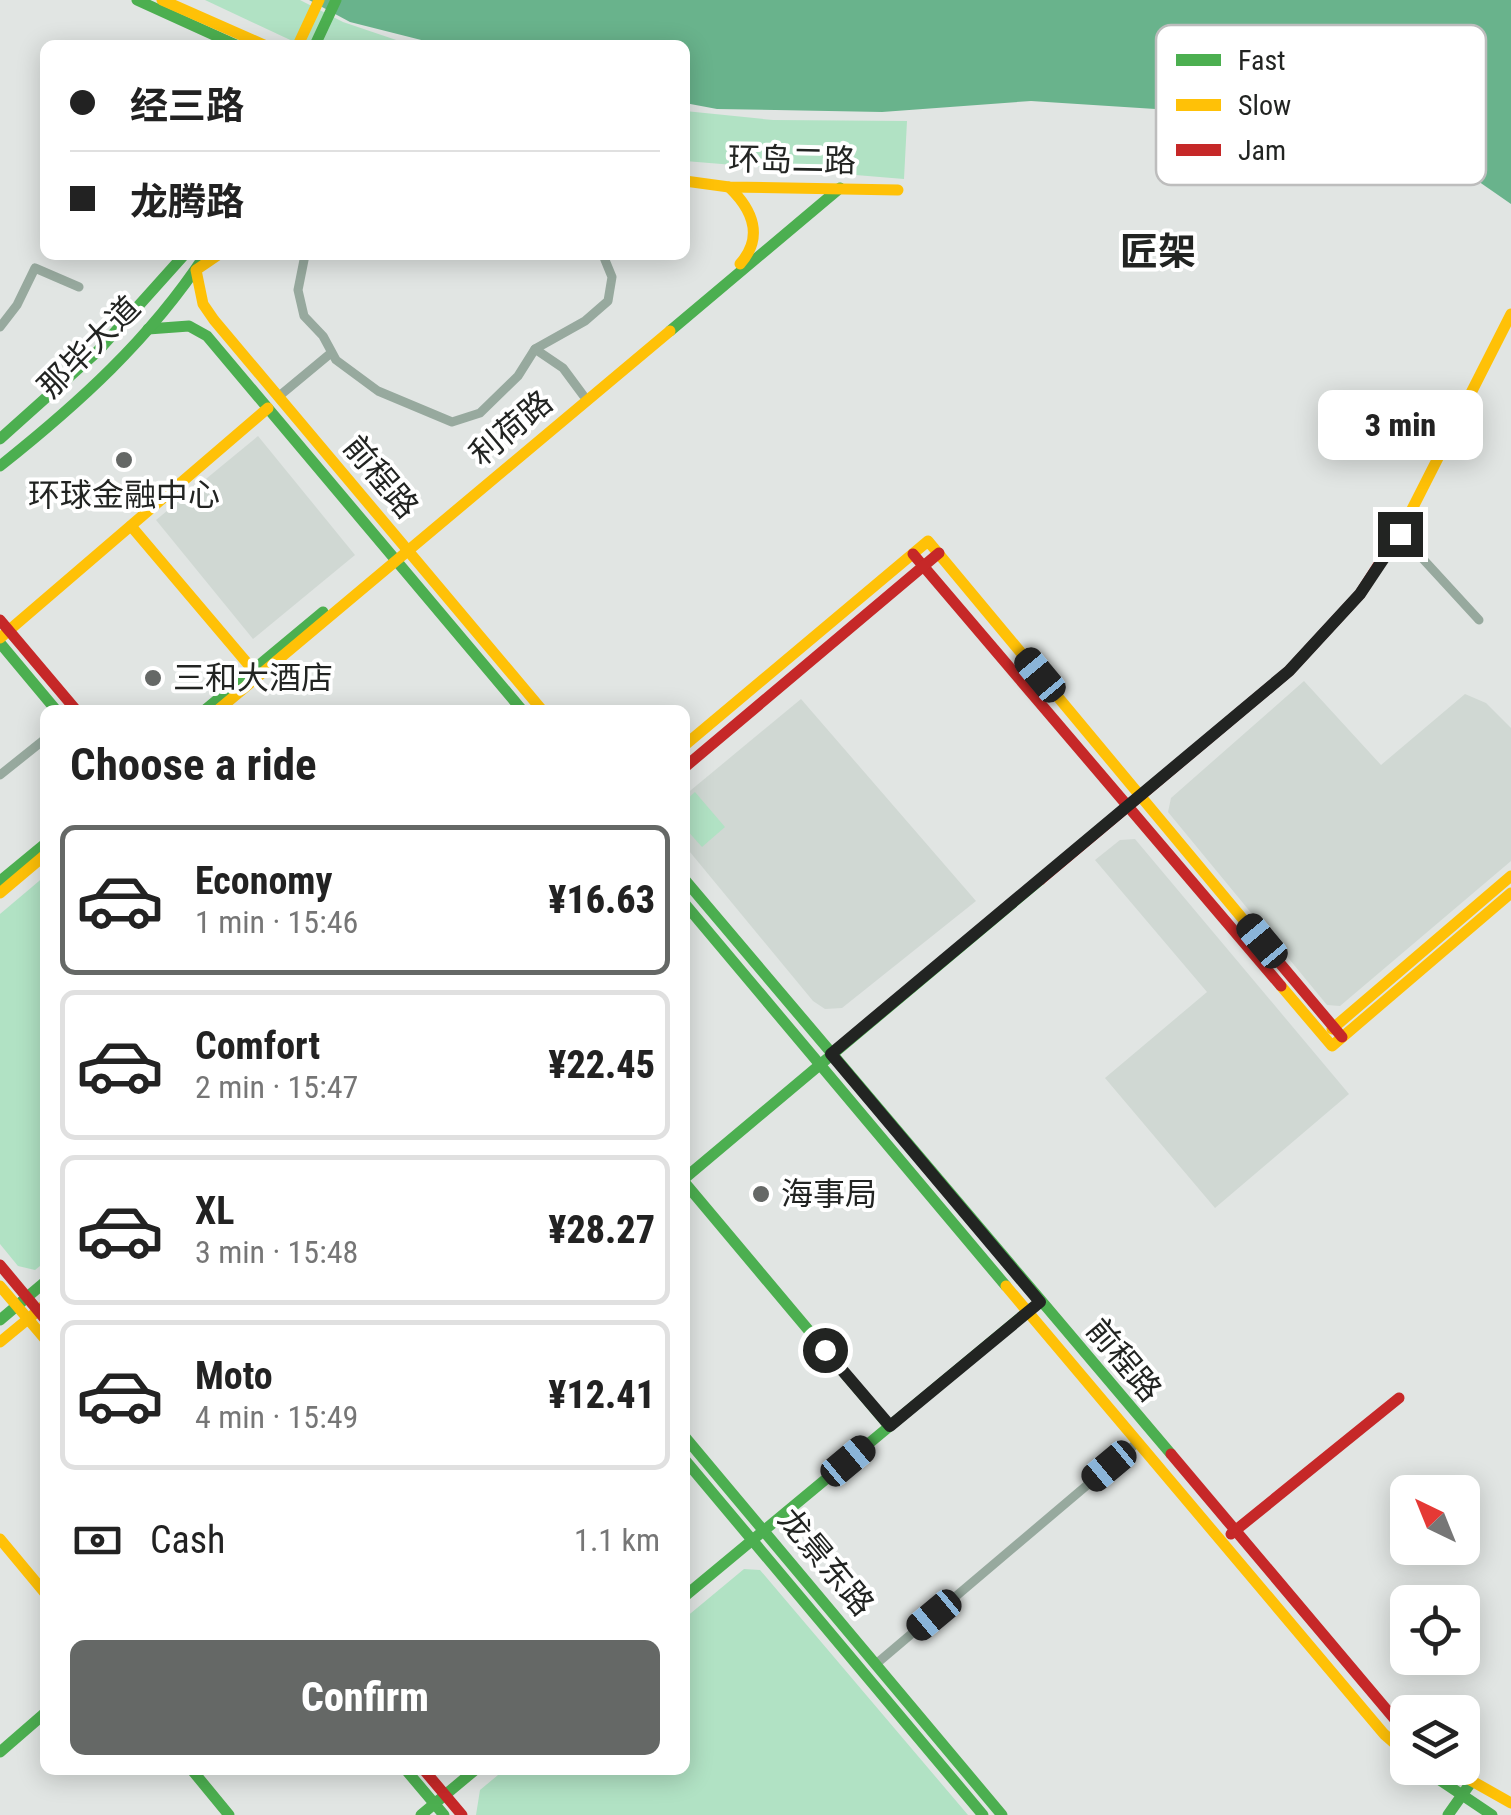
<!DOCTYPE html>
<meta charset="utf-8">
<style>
body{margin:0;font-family:"Roboto Condensed","Noto Sans SC",sans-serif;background:#f6f6f6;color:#222;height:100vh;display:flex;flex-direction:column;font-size:38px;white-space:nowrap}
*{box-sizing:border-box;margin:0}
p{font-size:32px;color:#767676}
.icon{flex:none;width:55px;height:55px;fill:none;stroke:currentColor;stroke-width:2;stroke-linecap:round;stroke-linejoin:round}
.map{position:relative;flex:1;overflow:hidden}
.panel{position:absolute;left:40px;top:705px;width:650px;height:1070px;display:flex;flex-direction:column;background:#fff;border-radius:15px;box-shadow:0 5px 25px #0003}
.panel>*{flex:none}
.hud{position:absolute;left:40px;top:40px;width:650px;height:220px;border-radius:15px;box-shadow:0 5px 25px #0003;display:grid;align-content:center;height:220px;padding:0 30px;background:#fff}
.needle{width:65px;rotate:317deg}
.fabs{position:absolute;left:1390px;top:1475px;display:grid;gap:20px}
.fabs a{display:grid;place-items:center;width:90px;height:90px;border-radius:15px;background:#fff;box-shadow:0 5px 25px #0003;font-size:50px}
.end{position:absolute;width:45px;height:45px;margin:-22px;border:12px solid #222422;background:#fff;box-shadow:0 0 0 5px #fff}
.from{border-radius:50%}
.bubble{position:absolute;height:70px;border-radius:15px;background:#fff;box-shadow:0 5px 25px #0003;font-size:32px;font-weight:800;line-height:70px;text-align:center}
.car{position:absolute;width:30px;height:60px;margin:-30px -15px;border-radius:12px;box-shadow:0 0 8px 2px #0007;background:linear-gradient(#222 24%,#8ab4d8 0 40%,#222 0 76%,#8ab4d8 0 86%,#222 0)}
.hud b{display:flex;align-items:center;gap:35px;height:95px;font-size:38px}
.hud b+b{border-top:2px solid #e0e0e0}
.hud i{width:25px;height:25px;background:#222}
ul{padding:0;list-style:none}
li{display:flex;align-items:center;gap:30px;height:150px;margin:0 20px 15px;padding:0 10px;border:5px solid #e0e0e0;border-radius:15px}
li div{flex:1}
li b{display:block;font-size:38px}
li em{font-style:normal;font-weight:800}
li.selected{border-color:#656866}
li>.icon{width:90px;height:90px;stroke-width:1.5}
h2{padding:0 30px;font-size:45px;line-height:120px}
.pay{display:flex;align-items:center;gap:25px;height:110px;padding:0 30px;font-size:38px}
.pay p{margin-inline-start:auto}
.action{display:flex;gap:20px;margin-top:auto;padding:20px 30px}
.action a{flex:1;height:115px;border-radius:15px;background:#656866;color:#fff;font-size:40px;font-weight:800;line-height:115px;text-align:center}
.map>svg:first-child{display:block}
.built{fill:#d0d8d3}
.green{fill:#b1e2c4}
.water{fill:#69b38c}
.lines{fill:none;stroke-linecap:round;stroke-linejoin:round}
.street{stroke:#97a99e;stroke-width:9}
.fast{stroke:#4caf50;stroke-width:11}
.slow{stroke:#ffc107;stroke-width:11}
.jam{stroke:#c62828;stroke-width:11}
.route{stroke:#222422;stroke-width:12}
.poi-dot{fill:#656866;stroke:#fff;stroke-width:4}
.labels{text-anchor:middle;stroke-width:8;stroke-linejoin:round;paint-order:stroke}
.street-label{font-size:32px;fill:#222422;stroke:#fff}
.poi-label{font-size:32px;fill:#222422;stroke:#fff;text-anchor:start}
.quarter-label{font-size:38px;font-weight:bold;fill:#222422;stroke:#fff}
.key{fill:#fff;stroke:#bdbdbd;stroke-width:2.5}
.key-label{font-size:28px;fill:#222422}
</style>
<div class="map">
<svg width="1511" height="1815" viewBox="0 0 1511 1815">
<rect width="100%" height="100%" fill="#e1e5e3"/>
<g class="built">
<polygon points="258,436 355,555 253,639 156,520"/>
<polygon points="1304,681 1381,765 1465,694 1486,703 1511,728 1511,861 1340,1006 1327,1005 1168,812 1171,798"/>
<polygon points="801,699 976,901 842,1008 825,1009 813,1001 685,846 685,795"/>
<polygon points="1135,839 1349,1094 1215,1208 1105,1078 1207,992 1095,860 1120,840"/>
</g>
<g class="green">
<polygon points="205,0 300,0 343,22 411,45 301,45"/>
<polygon points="685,111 773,120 907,121 904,179 685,161"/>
<polygon points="695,792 725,827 702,847 685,828 685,801"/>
<polygon points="45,876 45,1262 35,1270 18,1266 0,1244 0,914"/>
<polygon points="744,1569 760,1570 968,1815 476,1815 480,1790 504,1770 685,1770 685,1618"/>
</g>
<polygon class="water" points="309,0 1511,0 1511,204 1416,138 1313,119 1031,101 882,112 717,109 685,103 685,45 441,45 350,22"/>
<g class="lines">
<g class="street">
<polyline points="305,255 298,290 304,316 323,336 336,360 378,391 452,422 480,413 518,376 535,349 585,321 608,301 612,277 603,255"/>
<polyline points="0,327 17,305 35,268 79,287"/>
<polyline points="535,349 563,368 583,395"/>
<polyline points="278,397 331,353"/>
<polyline points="1400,534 1479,620"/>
<polyline points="0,775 45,739"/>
<polyline points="876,1664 1138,1442"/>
</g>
<g class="fast">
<polyline points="137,0 236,45"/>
<polyline points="315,45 336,0"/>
<polyline points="148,329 189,326 207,336 522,710"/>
<polyline points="670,331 840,188"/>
<polyline points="0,439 97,352 184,255"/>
<path d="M 0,466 C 78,404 150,339 205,255"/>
<polyline points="0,643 56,710"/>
<polyline points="205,710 323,612"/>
<polyline points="685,880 1171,1454"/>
<polyline points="0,881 45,844"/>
<polyline points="685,904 1006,1286"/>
<polyline points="685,1178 1040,880"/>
<polyline points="685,1183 889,1426"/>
<polyline points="0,1320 45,1282"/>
<polyline points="685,1437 1002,1815"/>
<polyline points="685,1460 983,1815"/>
<polyline points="685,1596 1032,1308"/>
<polyline points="0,1752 45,1713"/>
<polyline points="1422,1768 1492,1815"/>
<polyline points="192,1770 229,1815"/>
<polyline points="406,1770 444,1815"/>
<polyline points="421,1815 475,1770"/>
<polyline points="1448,1815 1472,1781"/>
</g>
<g class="slow">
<polyline points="162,0 264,45"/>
<polyline points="298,45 319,0"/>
<polyline points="685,181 729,187 898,190"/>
<path d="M 729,187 C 753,210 764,237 740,264"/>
<polyline points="218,255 196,270 203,304 214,320 542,710"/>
<polyline points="1404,525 1511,314"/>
<polyline points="131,526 253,670"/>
<polyline points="0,638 268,408"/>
<polyline points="218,710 670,331"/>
<polyline points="685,745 928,541 1257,936"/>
<polyline points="0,893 45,855"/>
<polyline points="1281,986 1332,1046 1511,893"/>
<polyline points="1332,1029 1511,876"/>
<polyline points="0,1286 45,1339"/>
<polyline points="1006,1286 1384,1734 1408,1755"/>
<polyline points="0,1342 45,1305"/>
<polyline points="0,1539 45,1593"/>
<polyline points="1449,1768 1511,1803"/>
</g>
<g class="jam">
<polyline points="913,554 1281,986"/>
<polyline points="0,620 76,710"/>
<polyline points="685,767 939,553"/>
<polyline points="1040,880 1289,671 1360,594 1404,525"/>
<polyline points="1257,936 1342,1037"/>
<polyline points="0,1265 45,1319"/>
<polyline points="1171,1454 1408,1735"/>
<polyline points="1231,1534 1399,1398"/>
<polyline points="424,1770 462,1815"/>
</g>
</g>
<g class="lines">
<polyline class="route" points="825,1350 890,1426 1040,1302 831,1054 1289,671 1360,594 1400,534"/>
</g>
<g class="poi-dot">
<circle cx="124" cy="460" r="10"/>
<circle cx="153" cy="678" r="10"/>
<circle cx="761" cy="1194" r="10"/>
</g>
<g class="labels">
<g class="street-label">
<text transform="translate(792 160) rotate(1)" y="11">环岛二路</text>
<text transform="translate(89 347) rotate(-45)" y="11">那毕大道</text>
<text transform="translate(511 428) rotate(-40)" y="11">利荷路</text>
<text transform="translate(381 477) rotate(50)" y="11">前程路</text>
<text transform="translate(1124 1360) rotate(50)" y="11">前程路</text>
<text transform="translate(826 1562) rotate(50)" y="11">龙景东路</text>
</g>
<g class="poi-label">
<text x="124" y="506" text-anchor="middle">环球金融中心</text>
<text x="173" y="689">三和大酒店</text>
<text x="781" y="1205">海事局</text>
</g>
<g class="quarter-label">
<text x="1158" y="265">匠架</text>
</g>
</g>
<rect x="1156" y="25" width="330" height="160" rx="15" class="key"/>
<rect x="1176" y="54" width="45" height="12" fill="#4caf50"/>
<rect x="1176" y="99" width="45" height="12" fill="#ffc107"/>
<rect x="1176" y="144" width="45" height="12" fill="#c62828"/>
<g class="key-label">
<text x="1238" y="70">Fast</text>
<text x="1238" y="115">Slow</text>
<text x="1238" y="160">Jam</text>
</g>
</svg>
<div class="fabs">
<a><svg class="needle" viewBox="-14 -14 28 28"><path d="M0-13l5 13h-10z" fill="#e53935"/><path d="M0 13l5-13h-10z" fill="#767676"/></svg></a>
<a><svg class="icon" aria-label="locate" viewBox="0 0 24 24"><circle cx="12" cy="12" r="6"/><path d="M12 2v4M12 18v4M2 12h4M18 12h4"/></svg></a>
<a><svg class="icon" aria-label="layers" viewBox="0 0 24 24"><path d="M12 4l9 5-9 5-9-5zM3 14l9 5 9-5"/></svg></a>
</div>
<i class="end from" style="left:825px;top:1350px"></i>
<i class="end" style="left:1400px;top:534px"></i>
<div class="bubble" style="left:1318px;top:390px;width:165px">3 min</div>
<i class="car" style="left:1040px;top:675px;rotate:320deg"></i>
<i class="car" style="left:1262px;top:941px;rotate:320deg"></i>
<i class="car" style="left:848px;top:1461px;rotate:50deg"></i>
<i class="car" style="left:1109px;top:1466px;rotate:230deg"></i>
<i class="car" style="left:934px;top:1615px;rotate:230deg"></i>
<div class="hud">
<b><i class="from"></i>经三路</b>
<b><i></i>龙腾路</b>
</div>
<section class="panel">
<h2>Choose a ride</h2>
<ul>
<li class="selected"><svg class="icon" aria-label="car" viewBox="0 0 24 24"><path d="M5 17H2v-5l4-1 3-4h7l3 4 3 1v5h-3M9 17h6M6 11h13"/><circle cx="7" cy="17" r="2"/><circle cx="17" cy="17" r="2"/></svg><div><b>Economy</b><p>1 min · 15:46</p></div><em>¥16.63</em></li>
<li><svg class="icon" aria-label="car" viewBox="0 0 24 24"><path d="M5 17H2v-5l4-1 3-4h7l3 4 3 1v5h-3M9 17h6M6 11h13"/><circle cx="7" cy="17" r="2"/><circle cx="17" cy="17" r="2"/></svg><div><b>Comfort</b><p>2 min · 15:47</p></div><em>¥22.45</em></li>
<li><svg class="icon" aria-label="car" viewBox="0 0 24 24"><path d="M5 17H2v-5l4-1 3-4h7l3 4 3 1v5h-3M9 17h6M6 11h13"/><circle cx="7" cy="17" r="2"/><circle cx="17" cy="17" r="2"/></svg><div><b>XL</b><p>3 min · 15:48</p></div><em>¥28.27</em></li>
<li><svg class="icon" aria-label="car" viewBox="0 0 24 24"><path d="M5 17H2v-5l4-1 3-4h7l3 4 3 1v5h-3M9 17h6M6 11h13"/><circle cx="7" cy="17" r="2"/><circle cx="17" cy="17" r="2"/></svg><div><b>Moto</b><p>4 min · 15:49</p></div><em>¥12.41</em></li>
</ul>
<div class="pay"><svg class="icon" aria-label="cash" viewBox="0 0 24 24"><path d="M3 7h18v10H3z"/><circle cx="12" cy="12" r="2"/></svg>Cash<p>1.1 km</p></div>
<div class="action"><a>Confirm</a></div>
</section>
</div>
